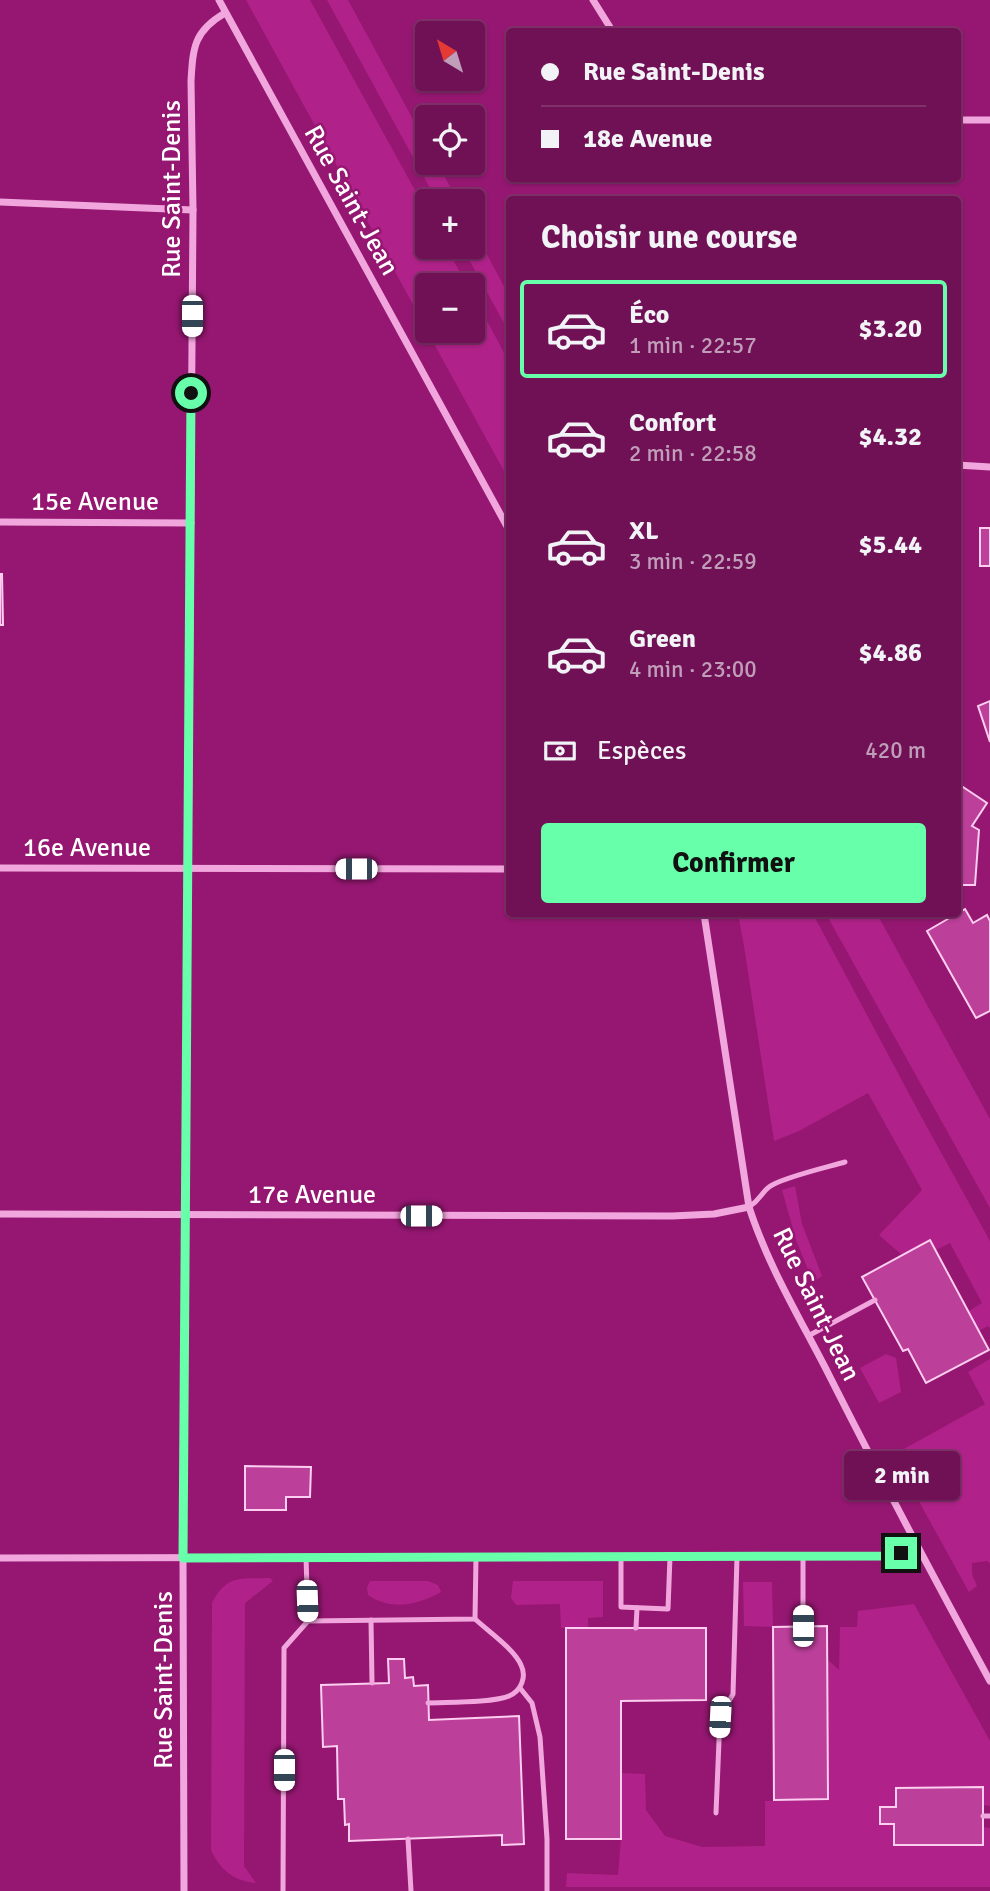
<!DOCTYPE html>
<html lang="fr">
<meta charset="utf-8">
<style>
body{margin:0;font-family:Signika,sans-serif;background:#781f5f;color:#f1f3f6;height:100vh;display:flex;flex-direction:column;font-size:26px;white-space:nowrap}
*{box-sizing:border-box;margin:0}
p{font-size:23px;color:#c09db9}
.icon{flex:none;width:38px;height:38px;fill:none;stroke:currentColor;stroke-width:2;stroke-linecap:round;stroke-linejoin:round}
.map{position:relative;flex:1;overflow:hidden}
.drawer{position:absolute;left:506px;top:196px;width:455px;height:721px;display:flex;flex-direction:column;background:#701155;border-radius:7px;box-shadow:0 2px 5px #0004,0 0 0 2px #82316c}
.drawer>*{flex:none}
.guide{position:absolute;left:506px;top:28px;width:455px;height:154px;border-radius:7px;box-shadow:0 2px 5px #0004,0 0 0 2px #82316c;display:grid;align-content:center;height:154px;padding:0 35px;background:#701155}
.needle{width:46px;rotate:322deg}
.fabs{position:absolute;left:415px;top:21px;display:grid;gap:14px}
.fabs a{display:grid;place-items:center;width:70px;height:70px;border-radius:7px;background:#701155;box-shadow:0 2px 5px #0004,0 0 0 2px #82316c;font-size:35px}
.end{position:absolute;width:32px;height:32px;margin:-16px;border:9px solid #67ffa9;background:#111;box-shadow:0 0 0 4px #111}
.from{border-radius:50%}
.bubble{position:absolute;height:49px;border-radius:7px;background:#701155;box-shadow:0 2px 5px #0004,0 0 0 2px #82316c;font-size:23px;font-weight:700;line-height:49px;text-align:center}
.car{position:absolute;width:21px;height:42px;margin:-21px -10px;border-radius:9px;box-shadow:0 0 5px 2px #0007;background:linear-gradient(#fff 24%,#345 0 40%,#fff 0 76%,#345 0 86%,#fff 0)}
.guide b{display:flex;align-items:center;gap:24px;height:66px;font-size:26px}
.guide b+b{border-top:2px solid #82316c}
.guide i{width:18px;height:18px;background:#f1f3f6}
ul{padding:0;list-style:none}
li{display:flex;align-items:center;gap:21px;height:98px;margin:0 14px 10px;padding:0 21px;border:4px solid transparent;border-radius:7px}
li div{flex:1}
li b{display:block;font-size:26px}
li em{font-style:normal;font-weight:700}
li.active{border-color:#67ffa9}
li>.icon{width:63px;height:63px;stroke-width:1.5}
h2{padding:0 35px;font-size:32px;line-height:84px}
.pay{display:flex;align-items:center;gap:18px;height:77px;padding:0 35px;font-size:26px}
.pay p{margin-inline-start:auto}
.cta{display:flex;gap:14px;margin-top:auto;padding:14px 35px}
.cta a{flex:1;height:80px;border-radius:7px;background:#67ffa9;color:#111;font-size:28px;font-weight:700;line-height:80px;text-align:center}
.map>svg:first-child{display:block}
.green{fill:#b02289}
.building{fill:#bc3f9a;stroke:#fccef0;stroke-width:2}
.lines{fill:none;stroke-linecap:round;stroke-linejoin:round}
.lane{stroke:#f1a7dd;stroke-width:5}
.street{stroke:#f1a7dd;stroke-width:7}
.route{stroke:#67ffa9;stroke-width:9}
.labels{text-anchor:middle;stroke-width:5;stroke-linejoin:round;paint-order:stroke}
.street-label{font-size:26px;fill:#fff;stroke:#951771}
</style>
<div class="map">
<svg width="990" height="1891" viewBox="0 0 990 1891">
<rect width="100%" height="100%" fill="#951771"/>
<g class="green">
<polygon points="246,0 310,0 427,212 427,247 446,247 467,285 427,285 427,330"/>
<polygon points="327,0 348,0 427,145 427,163 437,163 458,201 437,201"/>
<polygon points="473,228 509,296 509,332 462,247 472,247"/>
<polygon points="473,295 509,362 509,480 427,331 472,331"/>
<polygon points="738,914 813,914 922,1118 990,1241 990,1328 988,1326 979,1331 969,1311 982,1303 950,1243 936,1250 930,1240 903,1256 879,1235 922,1190 868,1093 799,1131 774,1141 744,946"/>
<polygon points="826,914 877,914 990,1119 990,1208"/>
<polygon points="795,1186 802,1224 822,1276 813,1282 796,1240 782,1190"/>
<polygon points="886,1354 896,1358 901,1392 879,1403 860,1368"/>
<polygon points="990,1359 990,1563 987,1561 972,1563 972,1574 977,1586 969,1592 911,1487 911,1467 902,1450 985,1404 968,1372"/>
<path d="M 270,1578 L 273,1581 L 245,1603 L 244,1866 L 256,1883 C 234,1881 220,1870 211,1850 L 212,1603 C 227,1574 240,1579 270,1578 Z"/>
<path d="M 370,1581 L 428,1581 L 438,1585 L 441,1592 C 418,1605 391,1611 368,1595 L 367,1588 Z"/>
<polygon points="513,1581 603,1581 603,1617 588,1618 588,1628 561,1628 560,1604 516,1605 511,1598"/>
<polygon points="743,1582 772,1582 773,1627 744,1626"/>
<polygon points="914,1604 990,1741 990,1806 983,1805 983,1787 897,1788 896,1807 880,1807 880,1824 894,1824 895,1845 983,1845 983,1827 990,1828 990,1887 566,1887 567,1873 618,1875 621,1838 621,1773 645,1774 646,1810 665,1836 702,1847 765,1846 765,1801 828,1799 827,1659 839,1670 840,1627 857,1627 858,1611"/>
</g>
<g class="building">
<rect x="980" y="528" width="10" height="38"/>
<polygon points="0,574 2,574 3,625 0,625"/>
<polygon points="990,701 990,742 978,706"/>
<polygon points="957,783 987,803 972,826 979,830 975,885 957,885"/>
<polygon points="965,909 973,923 987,915 990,921 990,1011 976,1018 927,931"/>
<polygon points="930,1240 989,1350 926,1383 908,1349 903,1351 862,1277"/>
<polygon points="245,1466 311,1467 310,1497 286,1497 286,1510 245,1510"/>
<polygon points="827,1626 828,1799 774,1800 773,1627"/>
<polygon points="566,1628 706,1628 706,1700 621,1701 621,1839 566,1839"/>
<polygon points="388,1659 404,1659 405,1678 413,1677 414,1686 428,1685 429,1720 519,1716 524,1844 502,1845 502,1835 349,1841 349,1824 345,1825 344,1799 338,1799 337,1746 323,1747 321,1685 389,1683"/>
<polygon points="983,1787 983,1845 894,1845 894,1824 880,1824 880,1807 896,1807 896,1788"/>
</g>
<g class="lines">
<g class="lane">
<path d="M 749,1207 C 761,1199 761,1193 769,1187 C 780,1178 828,1167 845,1162"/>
<polyline points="808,1336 875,1300"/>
<polyline points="306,1557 308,1621 475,1619 476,1557"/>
<polyline points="621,1557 621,1607 668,1609 670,1557"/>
<polyline points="371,1620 372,1683"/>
<polyline points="803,1626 803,1556"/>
<polyline points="636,1628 637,1608"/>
<polyline points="520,1688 532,1703 540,1737 547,1839 547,1891"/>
<path d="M 428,1703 C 448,1702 493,1703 509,1696 C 521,1691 527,1677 521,1665 C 514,1649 488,1631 475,1619"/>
<polyline points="716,1813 720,1717 733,1694 737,1557"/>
<polyline points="983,1816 990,1816"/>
<polyline points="408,1839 411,1891"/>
<polyline points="283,1891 284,1648 308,1621"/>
</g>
<g class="street">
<polyline points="219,0 509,530"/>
<polyline points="593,0 613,32"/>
<polyline points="957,120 990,120"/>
<polyline points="0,202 193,210"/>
<polyline points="957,465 990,467"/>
<polyline points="0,522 191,523"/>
<polyline points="0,868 509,869"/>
<path d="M 704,914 L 749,1207 C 768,1266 801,1320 829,1375 C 881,1478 935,1580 990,1681"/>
<polyline points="0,1214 672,1216 714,1214 749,1207"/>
<polyline points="0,1558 890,1556 901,1553 916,1546"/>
<path d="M 184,1891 L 183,1558 L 193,210 L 191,81 C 193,47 194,31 225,13"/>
</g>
</g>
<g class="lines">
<polyline class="route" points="191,393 183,1558 890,1556 901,1553"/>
</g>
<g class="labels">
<g class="street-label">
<text transform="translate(171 189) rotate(-90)" y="9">Rue Saint-Denis</text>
<text transform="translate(352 200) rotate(61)" y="9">Rue Saint-Jean</text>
<text x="95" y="510">15e Avenue</text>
<text x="87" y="856">16e Avenue</text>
<text x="312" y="1203">17e Avenue</text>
<text transform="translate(817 1304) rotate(64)" y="9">Rue Saint-Jean</text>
<text transform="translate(163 1680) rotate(-90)" y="9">Rue Saint-Denis</text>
</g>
</g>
</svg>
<div class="fabs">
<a><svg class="needle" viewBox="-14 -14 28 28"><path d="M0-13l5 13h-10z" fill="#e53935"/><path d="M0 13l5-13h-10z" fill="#c09db9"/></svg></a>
<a><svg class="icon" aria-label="locate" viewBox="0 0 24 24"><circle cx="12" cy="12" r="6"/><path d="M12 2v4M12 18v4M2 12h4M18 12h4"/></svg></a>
<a>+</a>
<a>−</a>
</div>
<i class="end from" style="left:191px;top:393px"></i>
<i class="end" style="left:901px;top:1553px"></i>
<div class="bubble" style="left:844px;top:1451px;width:116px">2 min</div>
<i class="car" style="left:192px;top:316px;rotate:180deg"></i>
<i class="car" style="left:356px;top:869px;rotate:270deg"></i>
<i class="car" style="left:421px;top:1216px;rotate:90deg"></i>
<i class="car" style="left:307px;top:1601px;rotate:178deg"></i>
<i class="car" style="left:803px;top:1626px;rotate:0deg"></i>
<i class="car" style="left:720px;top:1717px;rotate:183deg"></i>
<i class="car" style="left:284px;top:1770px;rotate:180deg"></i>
<div class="guide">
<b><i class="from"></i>Rue Saint-Denis</b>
<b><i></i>18e Avenue</b>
</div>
<section class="drawer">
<h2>Choisir une course</h2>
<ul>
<li class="active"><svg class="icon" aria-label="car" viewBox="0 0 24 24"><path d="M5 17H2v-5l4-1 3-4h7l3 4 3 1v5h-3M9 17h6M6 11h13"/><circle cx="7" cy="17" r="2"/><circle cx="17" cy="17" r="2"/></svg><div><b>Éco</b><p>1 min · 22:57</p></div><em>$3.20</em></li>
<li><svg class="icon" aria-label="car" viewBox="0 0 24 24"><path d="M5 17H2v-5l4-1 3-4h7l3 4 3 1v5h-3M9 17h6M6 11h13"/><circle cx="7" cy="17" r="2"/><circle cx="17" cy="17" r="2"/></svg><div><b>Confort</b><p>2 min · 22:58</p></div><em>$4.32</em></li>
<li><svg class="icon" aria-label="car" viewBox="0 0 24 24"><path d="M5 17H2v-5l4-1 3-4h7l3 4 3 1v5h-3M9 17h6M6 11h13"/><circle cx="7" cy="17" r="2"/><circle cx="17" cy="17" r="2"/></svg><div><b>XL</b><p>3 min · 22:59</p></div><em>$5.44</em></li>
<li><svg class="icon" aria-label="car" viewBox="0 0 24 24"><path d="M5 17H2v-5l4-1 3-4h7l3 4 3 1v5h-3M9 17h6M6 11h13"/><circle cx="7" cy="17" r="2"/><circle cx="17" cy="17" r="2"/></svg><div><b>Green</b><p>4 min · 23:00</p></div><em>$4.86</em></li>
</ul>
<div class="pay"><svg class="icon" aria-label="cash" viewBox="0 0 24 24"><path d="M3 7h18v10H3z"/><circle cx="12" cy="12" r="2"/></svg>Espèces<p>420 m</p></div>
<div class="cta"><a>Confirmer</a></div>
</section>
</div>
